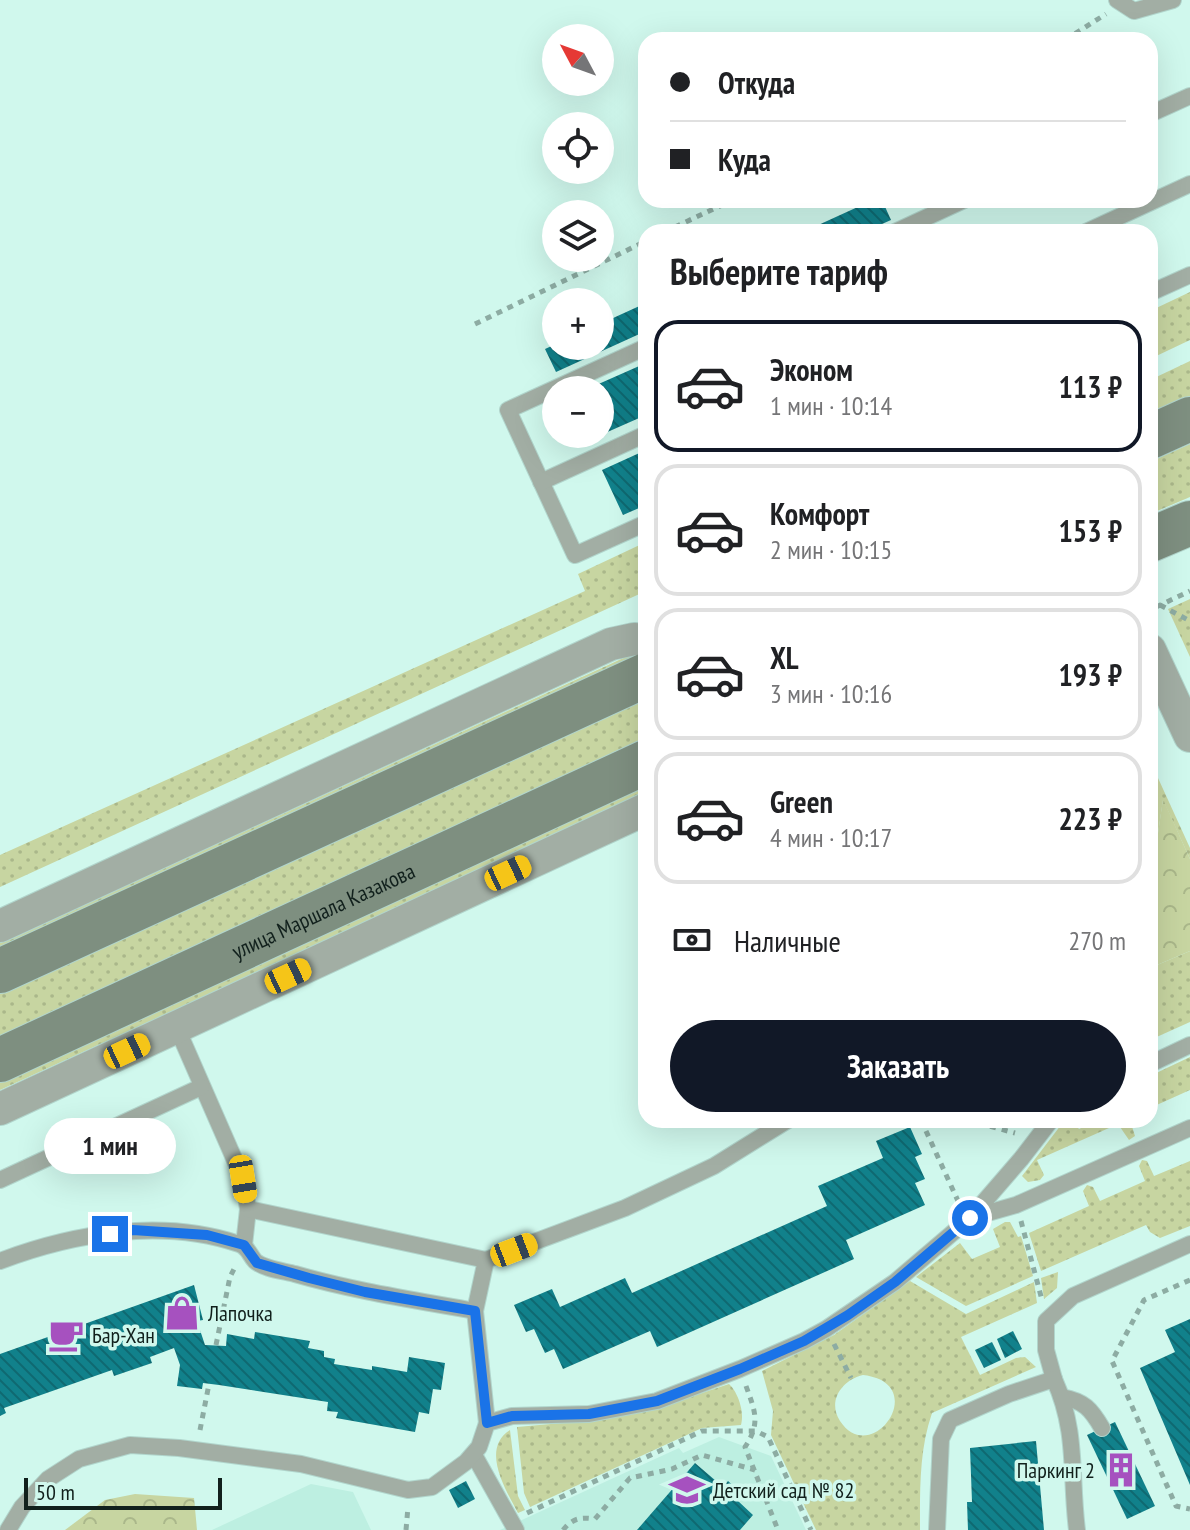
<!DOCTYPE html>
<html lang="ru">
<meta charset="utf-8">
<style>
body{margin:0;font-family:"PT Sans Narrow",sans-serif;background:#f6f6f6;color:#202124;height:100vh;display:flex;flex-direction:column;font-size:30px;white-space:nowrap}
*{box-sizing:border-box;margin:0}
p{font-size:26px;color:#757577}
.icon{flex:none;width:44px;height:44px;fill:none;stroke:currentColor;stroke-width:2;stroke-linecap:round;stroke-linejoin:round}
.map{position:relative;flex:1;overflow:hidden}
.details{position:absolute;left:638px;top:224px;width:520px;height:904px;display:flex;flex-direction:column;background:#fff;border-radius:24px;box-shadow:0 8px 32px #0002}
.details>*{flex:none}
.banner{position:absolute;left:638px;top:32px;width:520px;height:176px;border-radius:24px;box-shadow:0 8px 32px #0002;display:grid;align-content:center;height:176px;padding:0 32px;background:#fff}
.needle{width:52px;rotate:311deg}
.tools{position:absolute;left:542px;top:24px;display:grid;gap:16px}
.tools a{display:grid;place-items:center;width:72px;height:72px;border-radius:50%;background:#fff;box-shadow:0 8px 32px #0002;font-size:40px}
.scale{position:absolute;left:24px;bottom:20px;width:198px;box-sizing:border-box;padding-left:8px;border:4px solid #11201c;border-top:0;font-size:22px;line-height:28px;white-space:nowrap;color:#11201c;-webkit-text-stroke:6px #d0f8ed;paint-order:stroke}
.end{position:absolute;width:36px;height:36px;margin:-18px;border:10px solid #1a73e8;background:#fff;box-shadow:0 0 0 4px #fff}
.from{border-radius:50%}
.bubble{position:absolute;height:56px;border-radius:28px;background:#fff;box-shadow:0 8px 32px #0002;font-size:26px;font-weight:800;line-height:56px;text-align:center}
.car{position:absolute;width:24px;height:48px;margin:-24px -12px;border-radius:10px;box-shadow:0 0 6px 2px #0007;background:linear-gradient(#f5c518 24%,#345 0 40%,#f5c518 0 76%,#345 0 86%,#f5c518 0)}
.banner b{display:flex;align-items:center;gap:28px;height:76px;font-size:30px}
.banner b+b{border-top:2px solid #e0e0e0}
.banner i{width:20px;height:20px;background:#202124}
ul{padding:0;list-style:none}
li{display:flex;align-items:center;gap:24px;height:132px;margin:0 16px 12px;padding:0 16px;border:4px solid #e0e0e0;border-radius:24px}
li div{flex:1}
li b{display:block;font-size:30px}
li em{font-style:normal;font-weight:800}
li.on{border-color:#111827}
li>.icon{width:72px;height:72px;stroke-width:1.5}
h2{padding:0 32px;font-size:36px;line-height:96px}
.pay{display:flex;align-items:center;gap:20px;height:88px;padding:0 32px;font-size:30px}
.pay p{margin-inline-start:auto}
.action{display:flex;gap:16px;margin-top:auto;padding:16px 32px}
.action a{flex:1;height:92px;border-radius:48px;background:#111827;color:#fff;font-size:32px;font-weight:800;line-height:92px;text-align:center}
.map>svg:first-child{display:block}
.built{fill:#bdefe1}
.grass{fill:url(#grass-dots);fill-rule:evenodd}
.park{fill:url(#park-crowns)}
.building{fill:url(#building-back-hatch)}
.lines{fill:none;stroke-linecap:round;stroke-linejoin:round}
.service-casing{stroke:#b1d5cc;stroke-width:18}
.minor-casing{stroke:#b1d5cc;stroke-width:34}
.secondary-casing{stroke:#b1d5cc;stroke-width:46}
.path{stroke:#8daca3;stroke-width:5;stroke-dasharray:6 6;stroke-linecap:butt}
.service{stroke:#a2aea4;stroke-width:16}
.minor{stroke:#a2aea4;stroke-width:32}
.secondary{stroke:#7e8f80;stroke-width:44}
.route{stroke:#1a73e8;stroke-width:10}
.labels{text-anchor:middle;stroke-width:7;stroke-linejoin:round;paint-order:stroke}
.street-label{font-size:22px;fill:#11201c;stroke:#d0f8ed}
.poi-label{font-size:22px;fill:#11201c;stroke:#d0f8ed;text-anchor:start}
</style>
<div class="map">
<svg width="1190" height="1530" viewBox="0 0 1190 1530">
<defs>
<pattern id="grass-dots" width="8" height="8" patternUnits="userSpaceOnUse" patternTransform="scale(2)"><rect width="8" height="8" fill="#c7d5a1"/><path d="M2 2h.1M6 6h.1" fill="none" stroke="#aab78a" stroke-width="1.8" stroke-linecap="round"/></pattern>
<pattern id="park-crowns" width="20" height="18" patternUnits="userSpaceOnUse" patternTransform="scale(2)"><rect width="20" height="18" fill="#c7d5a1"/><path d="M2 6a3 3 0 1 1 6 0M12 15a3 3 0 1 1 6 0" fill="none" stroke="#aab78a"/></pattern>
<pattern id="building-back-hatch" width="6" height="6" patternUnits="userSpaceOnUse" patternTransform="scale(2)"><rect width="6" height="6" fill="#11818b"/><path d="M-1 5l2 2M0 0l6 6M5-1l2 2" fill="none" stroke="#0f6971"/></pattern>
</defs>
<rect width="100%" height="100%" fill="#d0f8ed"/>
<g class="built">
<polygon points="719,1437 771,1456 806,1530 500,1530 679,1448 683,1453"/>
<polygon points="311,1484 353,1492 371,1530 212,1530"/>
</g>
<g class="grass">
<polygon points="1190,292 1190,340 1150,359 1150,311"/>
<polygon points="1190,361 1190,396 1150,414 1150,380"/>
<polygon points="1190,444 1190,497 1150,514 1150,462"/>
<polygon points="646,542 646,591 0,887 0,855 585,591 578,574"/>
<polygon points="1190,599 1190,657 1168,609"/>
<polygon points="630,655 644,656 0,955 0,943"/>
<polygon points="646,696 646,742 0,1039 0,993"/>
<polygon points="1158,778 1190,848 1190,859 1163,800 1150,887 1150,859"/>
<polygon points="646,780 646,794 0,1090 0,1077"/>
<polygon points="1190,951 1190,1022 1150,1040 1150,968"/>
<polygon points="1190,1057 1190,1090 1150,1108 1150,1076"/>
<polygon points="1098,1120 1130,1120 1135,1136 1129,1140 1118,1124 1037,1160 1044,1175 1040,1180 1028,1182 1022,1176 1064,1121 1073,1122 1079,1129"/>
<polygon points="1142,1160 1147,1161 1154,1176 1190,1161 1190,1226 1160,1238 1150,1232 1146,1225 1041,1271 1029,1233 1089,1206 1083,1191 1087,1185 1093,1187 1100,1201 1145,1181 1139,1166"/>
<polygon points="1005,1222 1010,1222 1018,1237 1021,1236 1033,1276 966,1306 916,1277 960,1243 972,1259 1000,1247 993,1229"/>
<polygon points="1058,1272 1057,1288 1044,1299 1041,1278"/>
<path d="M 910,1281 L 966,1314 L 1034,1282 L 1037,1303 L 961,1337 L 980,1375 L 1016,1358 L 1025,1357 L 1036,1367 L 932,1413 C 919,1451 920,1490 920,1530 L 816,1530 L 771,1435 L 773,1411 L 762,1371 L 834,1335 ZM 863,1375 C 932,1383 872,1469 840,1421 C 827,1401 842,1380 863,1375 Z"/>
<path d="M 729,1384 C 738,1392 745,1413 741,1425 L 702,1428 L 530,1507 L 524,1493 L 517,1427 L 607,1419 L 663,1406 Z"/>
<path d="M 510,1430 L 518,1496 L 525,1510 L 518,1513 C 506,1490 480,1449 510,1430 Z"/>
</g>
<g class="park">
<polygon points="1163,799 1190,859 1190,951 1150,968 1150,887"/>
<polygon points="135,1494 194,1498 197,1530 65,1530 105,1500"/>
</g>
<g class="building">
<polygon points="873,200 882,200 891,220 864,232 803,232"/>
<polygon points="646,303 646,331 556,372 545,349 556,344 600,346 600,324"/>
<polygon points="646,363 646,415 587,441 584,434 600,434 600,390 585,390"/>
<polygon points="646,450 646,505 623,515 602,470"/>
<polygon points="910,1127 922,1154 915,1157 925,1179 915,1183 925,1205 846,1240 854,1259 657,1347 650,1331 563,1369 554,1349 545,1353 534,1329 526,1332 514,1305 552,1289 560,1307 625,1278 632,1293 827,1206 818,1186 883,1158 876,1141"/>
<polygon points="194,1285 203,1320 197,1321 205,1345 226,1346 227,1334 254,1339 255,1332 310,1341 308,1348 324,1351 324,1357 335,1359 334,1364 372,1370 372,1366 407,1372 409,1357 445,1363 441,1390 433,1389 429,1414 419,1412 415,1432 336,1418 338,1412 327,1411 328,1402 219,1385 203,1383 202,1389 177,1386 180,1365 174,1348 150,1357 152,1363 114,1376 112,1370 4,1408 6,1413 0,1416 0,1354"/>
<polygon points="1190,1319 1190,1485 1140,1368 1175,1352 1165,1330"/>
<polygon points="1013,1331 1022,1349 1005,1358 997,1339"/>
<polygon points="992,1342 1001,1360 984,1368 975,1350"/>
<polygon points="1115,1422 1155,1506 1127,1519 1087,1435"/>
<polygon points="1036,1441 1044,1530 968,1530 967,1502 972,1502 970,1448"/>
<polygon points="695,1463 723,1487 728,1481 743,1495 738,1501 753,1515 740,1530 637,1530"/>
<polygon points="466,1481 475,1499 458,1508 449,1490"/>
</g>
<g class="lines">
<g class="service-casing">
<g id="service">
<polyline points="1117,0 1134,11 1173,0"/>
<polyline points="1150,114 1190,96"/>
<polyline points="895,232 964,200"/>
<polyline points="1086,232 1190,184"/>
<polyline points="1150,293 1190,275"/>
<polyline points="646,347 508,410 575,555 646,523"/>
<polyline points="541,482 646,434"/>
<polyline points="177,1028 243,1179 248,1209 244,1245"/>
<polyline points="1150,1064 1190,1045"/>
<polyline points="0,1180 201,1087"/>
<polyline points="248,1209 486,1260"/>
<polyline points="970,1218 1016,1205 1190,1128"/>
<path d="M 0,1261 C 74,1233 162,1218 239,1244 C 248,1247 249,1254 255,1261 C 264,1269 284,1271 295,1274 C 354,1291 415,1300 475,1311"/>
<polyline points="1054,1379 1046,1350 1046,1321 1073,1296 1190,1244"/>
<path d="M 1062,1397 C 1084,1401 1091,1409 1102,1428"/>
<polyline points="487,1423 475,1311 486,1260 625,1208 714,1166 788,1120"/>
<polyline points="474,1455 516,1530"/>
<polyline points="8,1530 22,1507 48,1479 79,1459 130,1445 179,1448 301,1464 408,1490 432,1487 466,1462 479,1447 487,1423 512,1416 589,1414 657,1401 740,1369 804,1341 826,1329 895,1282 970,1218 1021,1159 1051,1120"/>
<path d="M 937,1530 L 941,1439 L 950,1420 L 1009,1394 L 1054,1379 C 1078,1432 1070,1475 1077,1530"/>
</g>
</g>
<g class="minor-casing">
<g id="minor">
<polyline points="1150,650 1190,736"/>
<polyline points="0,926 611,644 634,639 646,640"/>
<polyline points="0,1109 646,809"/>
</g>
</g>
<g class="secondary-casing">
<g id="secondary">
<polyline points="1150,437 1190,419"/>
<polyline points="1150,540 1190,523"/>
<polyline points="0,971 646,675"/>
<path id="s1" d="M 0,1060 L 646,762"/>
</g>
</g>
<g class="path">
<polyline points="1065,40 1106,14"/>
<polyline points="664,232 733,200"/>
<polyline points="475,324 646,241"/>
<polyline points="1160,605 1190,621"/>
<polyline points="1156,607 1190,591"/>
<polyline points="921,1120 958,1201"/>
<polyline points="967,1120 1015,1133"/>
<polyline points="1021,1221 1042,1300"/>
<polyline points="1190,1280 1144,1300 1112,1361 1176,1506 1190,1509"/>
<polyline points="834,1344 851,1378"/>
<polyline points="216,1345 230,1277 236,1265"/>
<path d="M 746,1386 C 755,1411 761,1423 745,1447 L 778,1530"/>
<polyline points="200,1430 209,1384"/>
<polyline points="527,1513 702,1431 756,1431 768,1437 811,1530"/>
<polyline points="406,1530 408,1507"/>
<path d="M 563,1530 C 573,1518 580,1517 595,1519 L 630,1478 L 672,1469 L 702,1455 L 755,1470"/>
</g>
<use href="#service" class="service"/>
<use href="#minor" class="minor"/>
<use href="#secondary" class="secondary"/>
</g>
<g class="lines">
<polyline class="route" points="110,1234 133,1230 207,1235 244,1245 257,1263 309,1278 365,1292 475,1311 487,1423 512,1416 589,1414 657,1401 740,1369 804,1341 848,1315 895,1282 970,1218"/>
</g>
<defs>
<g id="shop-bare" transform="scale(2.76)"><path d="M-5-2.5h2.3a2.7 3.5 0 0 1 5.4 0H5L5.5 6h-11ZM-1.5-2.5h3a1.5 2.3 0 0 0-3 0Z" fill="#a651bf" stroke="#d0f8ed" stroke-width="2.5" paint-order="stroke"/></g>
<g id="cafe-bare" transform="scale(2.76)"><path d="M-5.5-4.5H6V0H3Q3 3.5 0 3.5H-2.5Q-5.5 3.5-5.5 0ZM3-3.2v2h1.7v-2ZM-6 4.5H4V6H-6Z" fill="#a651bf" stroke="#d0f8ed" stroke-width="2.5" paint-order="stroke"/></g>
<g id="building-bare" transform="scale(2.76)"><path d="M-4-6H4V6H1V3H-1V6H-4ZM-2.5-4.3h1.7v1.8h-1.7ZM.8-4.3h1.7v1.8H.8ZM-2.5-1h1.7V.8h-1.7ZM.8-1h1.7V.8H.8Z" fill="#a651bf" stroke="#d0f8ed" stroke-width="2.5" paint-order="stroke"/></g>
<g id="school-bare" transform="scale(2.76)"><path d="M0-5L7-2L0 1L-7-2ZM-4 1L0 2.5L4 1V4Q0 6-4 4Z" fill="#a651bf" stroke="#d0f8ed" stroke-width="2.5" paint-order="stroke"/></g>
</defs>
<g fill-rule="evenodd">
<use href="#shop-bare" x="182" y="1313"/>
<use href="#cafe-bare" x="66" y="1335"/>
<use href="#building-bare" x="1121" y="1470"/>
<use href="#school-bare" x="687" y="1490"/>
</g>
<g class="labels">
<g class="street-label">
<text dy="8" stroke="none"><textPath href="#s1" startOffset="356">улица Маршала Казакова</textPath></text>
</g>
<g class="poi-label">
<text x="208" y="1321">Лапочка</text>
<text x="92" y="1343">Бар-Хан</text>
<text x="1095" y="1478" text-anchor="end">Паркинг 2</text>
<text x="713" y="1498">Детский сад № 82</text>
</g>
</g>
</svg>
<div class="tools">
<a><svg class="needle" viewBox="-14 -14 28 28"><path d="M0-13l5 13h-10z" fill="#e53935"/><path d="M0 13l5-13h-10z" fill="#757577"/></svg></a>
<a><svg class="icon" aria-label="locate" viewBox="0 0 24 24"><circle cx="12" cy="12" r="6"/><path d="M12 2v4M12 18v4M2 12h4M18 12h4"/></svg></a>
<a><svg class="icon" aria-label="layers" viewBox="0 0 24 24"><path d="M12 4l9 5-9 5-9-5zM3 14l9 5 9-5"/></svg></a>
<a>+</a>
<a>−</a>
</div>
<div class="scale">50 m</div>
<i class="end from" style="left:970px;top:1218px"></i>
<i class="end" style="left:110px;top:1234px"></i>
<div class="bubble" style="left:44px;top:1118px;width:132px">1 мин</div>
<i class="car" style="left:508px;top:873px;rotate:65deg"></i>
<i class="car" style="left:288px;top:976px;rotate:65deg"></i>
<i class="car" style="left:127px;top:1051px;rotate:65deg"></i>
<i class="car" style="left:243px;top:1179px;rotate:171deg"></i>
<i class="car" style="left:514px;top:1250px;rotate:69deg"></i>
<div class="banner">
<b><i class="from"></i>Откуда</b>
<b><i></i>Куда</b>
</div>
<section class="details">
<h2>Выберите тариф</h2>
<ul>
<li class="on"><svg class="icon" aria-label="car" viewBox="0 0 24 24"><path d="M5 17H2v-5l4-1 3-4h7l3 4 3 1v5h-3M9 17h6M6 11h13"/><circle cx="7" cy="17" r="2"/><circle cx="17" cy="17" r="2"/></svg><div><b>Эконом</b><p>1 мин · 10:14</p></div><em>113 ₽</em></li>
<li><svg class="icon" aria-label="car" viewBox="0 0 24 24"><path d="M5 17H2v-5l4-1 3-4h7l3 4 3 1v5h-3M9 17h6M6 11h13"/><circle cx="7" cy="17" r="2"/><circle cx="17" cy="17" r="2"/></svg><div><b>Комфорт</b><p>2 мин · 10:15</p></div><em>153 ₽</em></li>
<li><svg class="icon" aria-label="car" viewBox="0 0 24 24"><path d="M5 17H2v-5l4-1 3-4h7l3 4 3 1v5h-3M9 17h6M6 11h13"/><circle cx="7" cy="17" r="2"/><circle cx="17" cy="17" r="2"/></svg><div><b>XL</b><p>3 мин · 10:16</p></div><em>193 ₽</em></li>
<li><svg class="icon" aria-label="car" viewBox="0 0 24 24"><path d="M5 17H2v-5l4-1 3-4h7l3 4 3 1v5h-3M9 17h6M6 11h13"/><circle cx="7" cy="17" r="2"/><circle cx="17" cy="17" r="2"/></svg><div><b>Green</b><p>4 мин · 10:17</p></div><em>223 ₽</em></li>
</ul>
<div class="pay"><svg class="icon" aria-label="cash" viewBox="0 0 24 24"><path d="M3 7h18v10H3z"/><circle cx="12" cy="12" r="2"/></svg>Наличные<p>270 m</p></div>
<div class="action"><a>Заказать</a></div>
</section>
</div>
